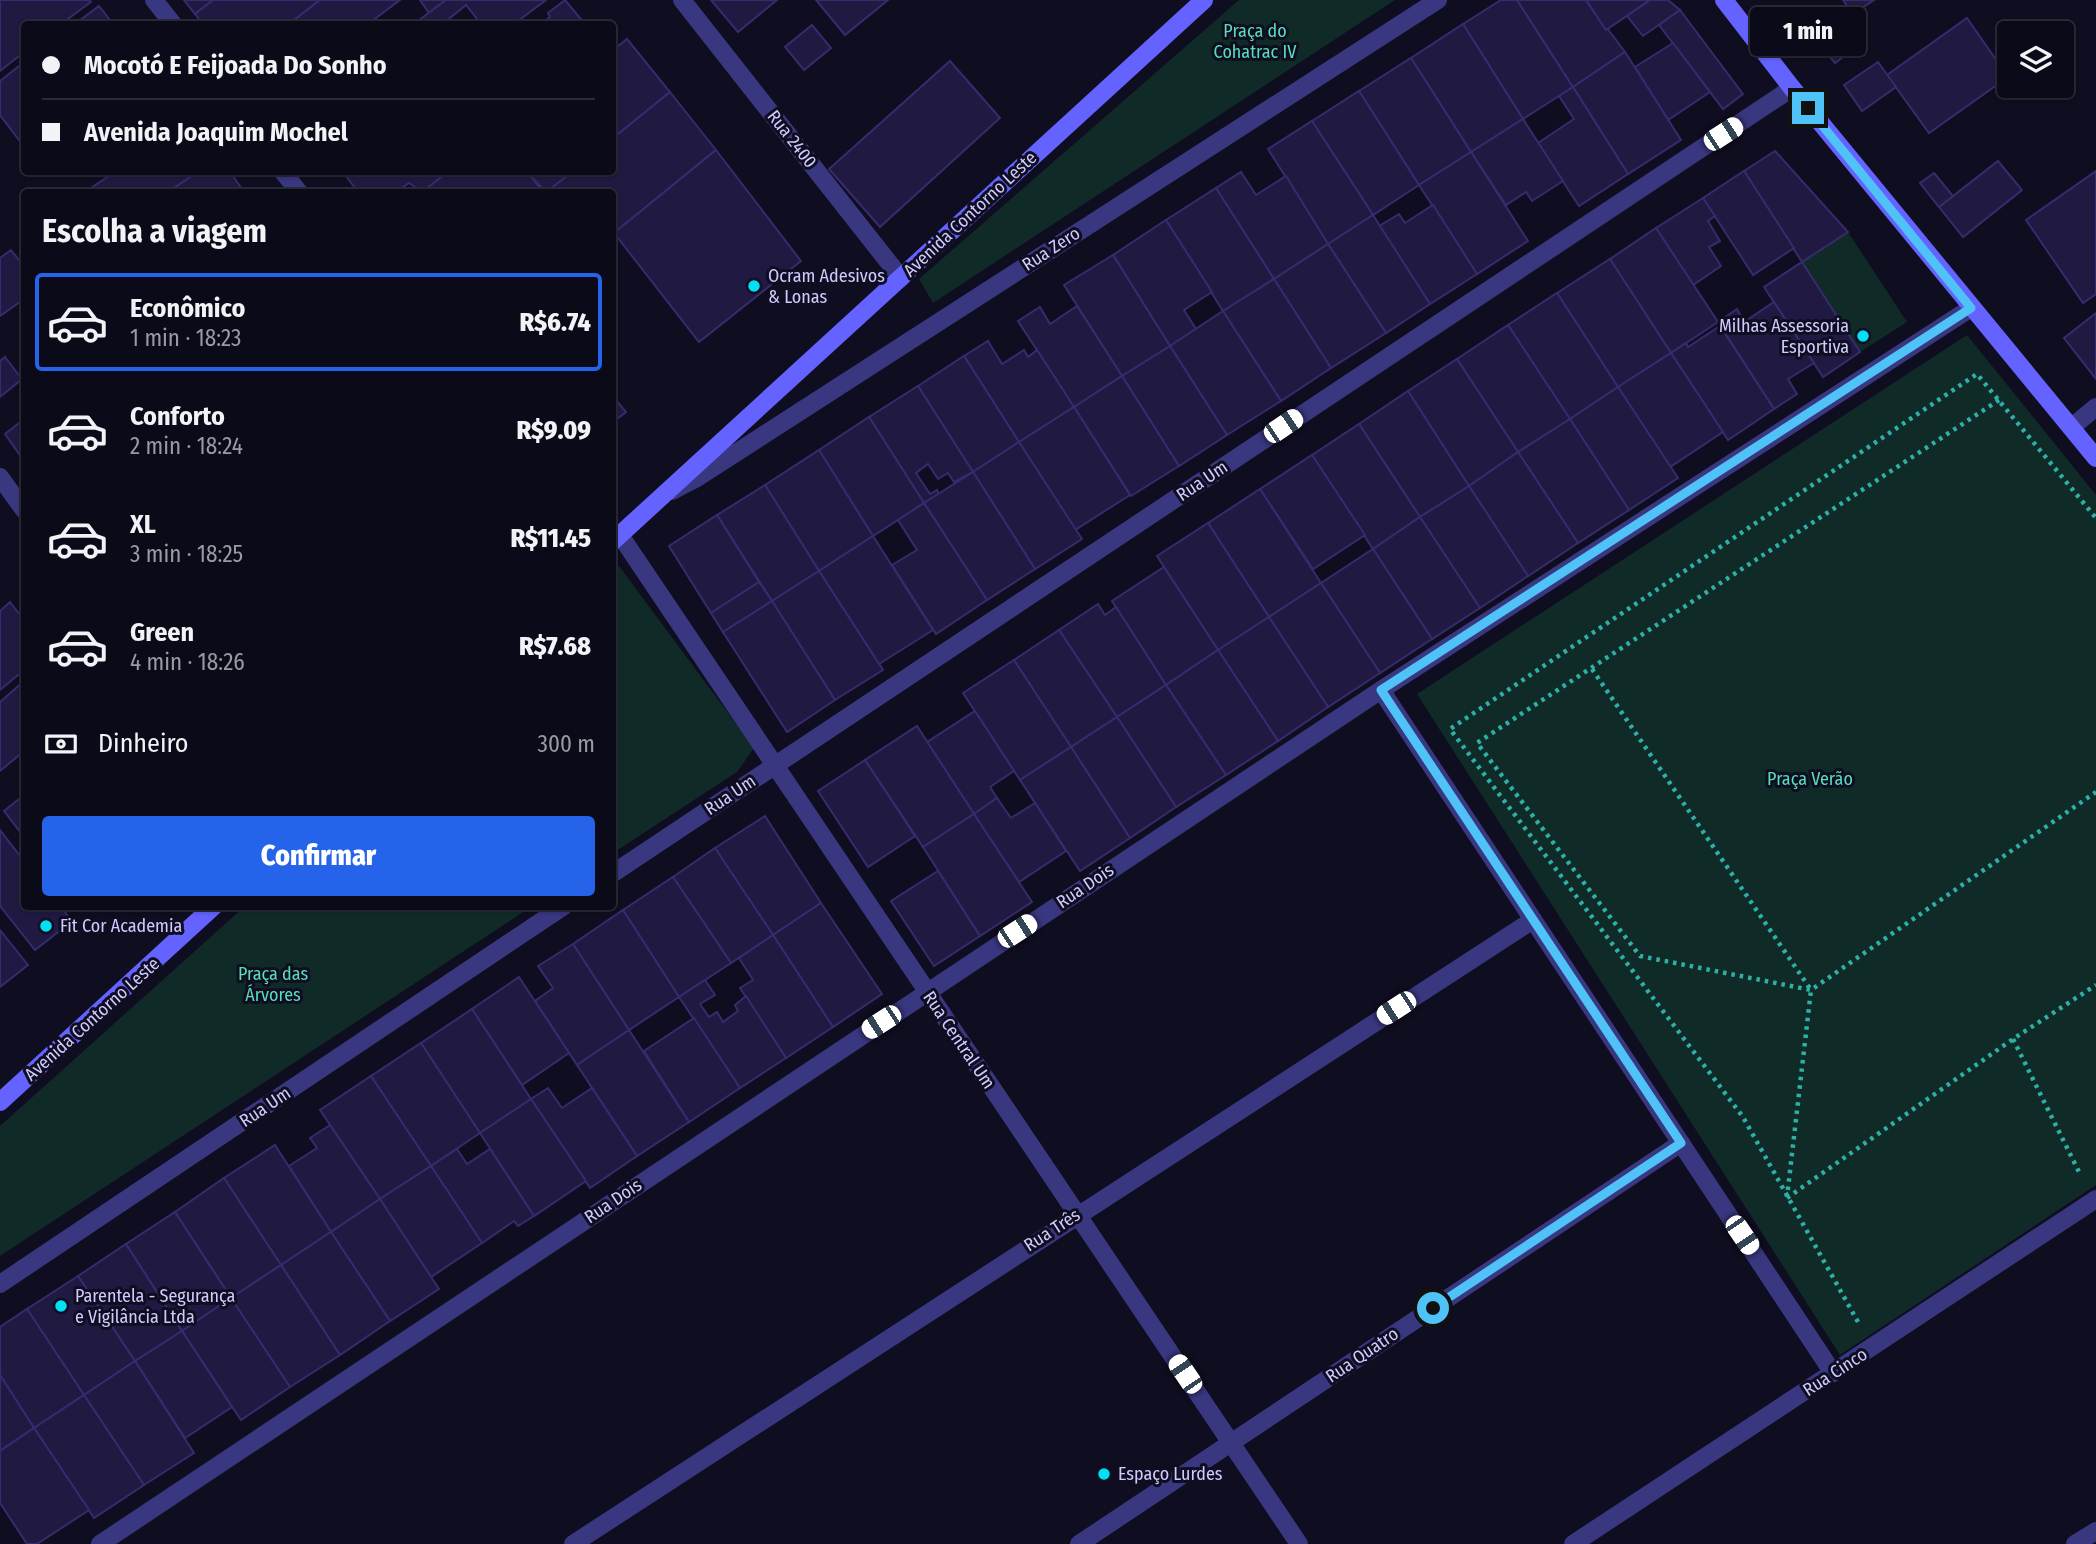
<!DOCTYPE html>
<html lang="pt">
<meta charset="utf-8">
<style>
body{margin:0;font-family:"Fira Sans Condensed",sans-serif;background:#191825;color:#f1f3f6;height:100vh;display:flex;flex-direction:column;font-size:26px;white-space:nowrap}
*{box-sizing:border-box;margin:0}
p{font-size:23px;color:#9a9aa2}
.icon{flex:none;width:38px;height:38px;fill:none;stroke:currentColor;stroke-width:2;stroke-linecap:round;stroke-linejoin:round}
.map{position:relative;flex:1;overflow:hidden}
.side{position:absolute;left:21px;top:189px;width:595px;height:721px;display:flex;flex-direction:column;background:#0b0a18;border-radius:7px;box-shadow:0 2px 5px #0004,0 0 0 2px #2b2b37}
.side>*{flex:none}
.guide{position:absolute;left:21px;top:21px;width:595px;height:154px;border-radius:7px;box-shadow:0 2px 5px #0004,0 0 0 2px #2b2b37;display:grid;align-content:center;height:154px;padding:0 21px;background:#0b0a18}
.controls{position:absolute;left:1997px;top:21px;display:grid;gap:14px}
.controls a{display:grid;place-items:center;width:77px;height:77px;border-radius:7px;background:#0b0a18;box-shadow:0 2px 5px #0004,0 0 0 2px #2b2b37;font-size:35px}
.end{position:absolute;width:32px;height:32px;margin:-16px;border:9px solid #4fc3f7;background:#111;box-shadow:0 0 0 4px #111}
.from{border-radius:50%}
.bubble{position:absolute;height:49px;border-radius:7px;background:#0b0a18;box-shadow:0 2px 5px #0004,0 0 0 2px #2b2b37;font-size:23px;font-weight:800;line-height:49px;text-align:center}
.car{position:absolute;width:21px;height:42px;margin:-21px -10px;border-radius:9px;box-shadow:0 0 5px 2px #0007;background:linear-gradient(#fff 24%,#345 0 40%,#fff 0 76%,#345 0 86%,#fff 0)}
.guide b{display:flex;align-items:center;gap:24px;height:66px;font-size:26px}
.guide b+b{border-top:2px solid #2b2b37}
.guide i{width:18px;height:18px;background:#f1f3f6}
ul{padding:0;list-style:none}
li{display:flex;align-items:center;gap:21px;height:98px;margin:0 14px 10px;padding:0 7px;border:4px solid transparent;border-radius:7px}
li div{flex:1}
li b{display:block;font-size:26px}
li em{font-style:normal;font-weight:800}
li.selected{border-color:#2563eb}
li>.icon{width:63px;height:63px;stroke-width:1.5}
h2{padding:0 21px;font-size:32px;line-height:84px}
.pay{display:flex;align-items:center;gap:18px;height:77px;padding:0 21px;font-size:26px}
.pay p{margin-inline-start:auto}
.cta{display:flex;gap:14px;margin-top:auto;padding:14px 21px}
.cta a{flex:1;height:80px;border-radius:7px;background:#2563eb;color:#fff;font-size:28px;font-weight:800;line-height:80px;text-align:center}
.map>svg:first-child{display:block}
.green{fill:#102a28}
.building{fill:#201941;stroke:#372b6d;stroke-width:2}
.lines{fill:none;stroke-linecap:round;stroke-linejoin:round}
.path{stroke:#2db1a7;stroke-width:4.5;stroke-dasharray:3.5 5;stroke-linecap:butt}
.minor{stroke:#39377f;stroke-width:18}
.secondary{stroke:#6463ff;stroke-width:18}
.route{stroke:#4fc3f7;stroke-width:9}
.poi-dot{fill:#00e1f6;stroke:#0f0d20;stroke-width:2.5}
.labels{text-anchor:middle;stroke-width:6;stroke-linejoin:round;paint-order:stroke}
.park-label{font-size:18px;fill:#58deba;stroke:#0f0d20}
.street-label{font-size:18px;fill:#d0cbff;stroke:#0f0d20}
.poi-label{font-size:18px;fill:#d0cbff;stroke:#0f0d20;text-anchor:start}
</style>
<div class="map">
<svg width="2096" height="1544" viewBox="0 0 2096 1544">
<rect width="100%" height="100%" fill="#0f0d20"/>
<g class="green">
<polygon points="1239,0 1395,0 933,303 919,279"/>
<polygon points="1848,232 1907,322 1860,352 1802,262"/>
<polygon points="1967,335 2096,495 2096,1185 1840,1355 1417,694"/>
<polygon points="619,566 754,748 737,772 613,853 612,572"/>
<polygon points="244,907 531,907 0,1256 0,1126"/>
</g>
<g class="building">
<polygon points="0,0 89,0 91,2 61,24 24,24 24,52 0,71"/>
<polygon points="184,0 213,0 195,14"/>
<polygon points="213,0 320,0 289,24 203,24 195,14"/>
<polygon points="320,0 400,0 368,24 289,24"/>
<polygon points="420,0 446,0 429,13"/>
<polygon points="446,0 546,0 514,24 481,24 466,5 445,22 447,24 417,24 415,23"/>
<polygon points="565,0 585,24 541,24 550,17 548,13"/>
<polygon points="711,0 777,0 738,32"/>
<polygon points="816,0 888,0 845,35"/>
<polygon points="1501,0 1517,0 1573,87 1523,119 1463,24"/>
<polygon points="1517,0 1586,0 1625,52 1573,87"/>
<polygon points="1586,0 1650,0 1606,30"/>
<polygon points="1650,0 1668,0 1680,10 1643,36 1627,16"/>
<polygon points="1843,0 1874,0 1853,14"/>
<polygon points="99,6 113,24 75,24"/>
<polygon points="1680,10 1743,94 1723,109 1659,25"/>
<polygon points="1967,18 2008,77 1929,133 1887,75"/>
<polygon points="1851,23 1864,41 1835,63 1821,46"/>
<polygon points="1463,24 1523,119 1471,152 1411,58"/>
<polygon points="812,25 831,48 804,70 785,47"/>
<polygon points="627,39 670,92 612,139 612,51"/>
<polygon points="1673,43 1710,92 1668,120 1635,67"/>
<polygon points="1625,52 1681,140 1628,174 1573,87"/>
<polygon points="1411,58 1471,152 1419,185 1359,91"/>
<polygon points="950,61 1000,118 880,227 829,169"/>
<polygon points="24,62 24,142 22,144 0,115 0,81"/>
<polygon points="1878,62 1896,87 1862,111 1844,85"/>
<polygon points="1573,87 1628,174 1579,206 1538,143 1574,119 1559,96"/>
<polygon points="1359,91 1419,185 1373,215 1312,121"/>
<polygon points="670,92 716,150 614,233 612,234 612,192 546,192 572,172 612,172 612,139"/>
<polygon points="1523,119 1563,181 1532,201 1526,192 1506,205 1471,152"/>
<polygon points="1312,121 1373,215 1328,244 1268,149"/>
<polygon points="716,150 801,261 699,342 614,233"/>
<polygon points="1775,151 1848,232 1802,262 1744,171"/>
<polygon points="1471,152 1528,241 1477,274 1419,185"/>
<polygon points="1998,161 2022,190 1963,237 1939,207"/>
<polygon points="1744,171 1794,248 1753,275 1703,198"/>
<polygon points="2096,171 2096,294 2083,303 2026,220"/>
<polygon points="115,172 198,172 168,192 85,192"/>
<polygon points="198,172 230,172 244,192 168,192"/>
<polygon points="343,172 448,172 422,192 409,183 396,192 358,192"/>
<polygon points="448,172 527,172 543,192 422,192"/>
<polygon points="527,172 572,172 546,192"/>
<polygon points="1241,172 1256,195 1286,176 1328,244 1274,279 1216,188"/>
<polygon points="1934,173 1953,196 1939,207 1920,183"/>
<polygon points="1216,188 1274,279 1223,311 1166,220"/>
<polygon points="1703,198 1715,216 1708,221 1720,241 1709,247 1721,266 1693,285 1656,228"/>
<polygon points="1433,205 1477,274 1430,304 1379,226 1399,214 1405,223"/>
<polygon points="1373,215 1430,304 1386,333 1328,244"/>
<polygon points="1166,220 1212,292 1184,310 1196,329 1170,346 1113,255"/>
<polygon points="1656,228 1718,322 1671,353 1610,259"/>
<polygon points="1328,244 1386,333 1331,368 1274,279"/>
<polygon points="11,250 23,265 24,264 24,299 0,316 0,258"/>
<polygon points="1113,255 1170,346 1122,376 1064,285"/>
<polygon points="1610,259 1671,353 1618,387 1557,293"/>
<polygon points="1802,262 1860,352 1823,377 1764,287"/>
<polygon points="1274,279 1331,368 1281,401 1223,311"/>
<polygon points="1557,293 1618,387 1570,419 1508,325"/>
<polygon points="1774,302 1814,363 1788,379 1797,394 1774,409 1718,322 1737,309 1744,322"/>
<polygon points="1077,306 1122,376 1074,407 1018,321 1040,307 1050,324"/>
<polygon points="1223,311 1281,401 1227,435 1170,346"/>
<polygon points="2096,313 2096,379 2064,338"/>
<polygon points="1508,325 1570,419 1518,452 1457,359"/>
<polygon points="1720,326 1774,409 1728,440 1671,353 1686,343 1688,347"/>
<polygon points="988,341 1002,364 1024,350 1028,357 1037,350 1074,407 1019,442 964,356"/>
<polygon points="1170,346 1227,435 1179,466 1122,376"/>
<polygon points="1671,353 1723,432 1670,467 1618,387"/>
<polygon points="964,356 1019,442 973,472 918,386"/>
<polygon points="5,357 22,379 0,397 0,361"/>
<polygon points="1457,359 1518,452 1469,486 1408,391"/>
<polygon points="1122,376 1179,466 1131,496 1074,407"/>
<polygon points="918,386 973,472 954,482 948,473 938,479 928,464 916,473 930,494 937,490 939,494 924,503 869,417"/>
<polygon points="1618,387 1678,478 1629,510 1570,419"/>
<polygon points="1408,391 1469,486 1420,517 1359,424"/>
<polygon points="612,395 626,412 612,423"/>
<polygon points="1074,407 1130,495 1075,530 1019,442"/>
<polygon points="869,417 924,503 873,536 819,450"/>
<polygon points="24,419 24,461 5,434"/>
<polygon points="1570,419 1629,510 1578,543 1518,452"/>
<polygon points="1359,424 1420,517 1373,549 1312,455"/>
<polygon points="1019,442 1082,539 1035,569 973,472"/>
<polygon points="819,450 873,536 819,571 765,485"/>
<polygon points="1518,452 1578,543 1528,576 1469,486"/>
<polygon points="1312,455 1365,535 1313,569 1260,489"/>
<polygon points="973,472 1035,569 987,600 924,503"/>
<polygon points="765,485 819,571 772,601 717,515"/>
<polygon points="1469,486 1528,576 1480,608 1420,517"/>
<polygon points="1260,489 1321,583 1269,617 1208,523"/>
<polygon points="924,503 987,600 936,634 892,565 917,550 898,520"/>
<polygon points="717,515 759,582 711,613 669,546"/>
<polygon points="1420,517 1480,608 1432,639 1373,549"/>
<polygon points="1208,523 1269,617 1218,650 1157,556"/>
<polygon points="873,536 933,630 879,664 819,571"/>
<polygon points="1373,549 1432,639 1380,673 1321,583"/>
<polygon points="1164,567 1218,650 1166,685 1112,601"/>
<polygon points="819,571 883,670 835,700 772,601"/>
<polygon points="759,582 772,601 723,632 711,613"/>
<polygon points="1321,583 1380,673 1328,707 1269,617"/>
<polygon points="772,601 835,700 787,732 723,632"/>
<polygon points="10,602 24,620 24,670 0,690 0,611"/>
<polygon points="1098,604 1105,615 1116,607 1166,685 1117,717 1059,630"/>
<polygon points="1269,617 1328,707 1278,741 1218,650"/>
<polygon points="1059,630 1117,717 1071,747 1014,660"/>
<polygon points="1218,650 1278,741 1226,775 1166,685"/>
<polygon points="1014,660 1071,747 1020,780 963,693"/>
<polygon points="24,681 24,751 0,771 0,702"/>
<polygon points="1166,685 1226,775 1176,807 1117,717"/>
<polygon points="975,711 1014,771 990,787 997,798 974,814 927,742"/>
<polygon points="1117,717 1176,807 1130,838 1071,747"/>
<polygon points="917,726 974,814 923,847 865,760"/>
<polygon points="1071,747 1130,838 1080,871 1020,780"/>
<polygon points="865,760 915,836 868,867 818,791"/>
<polygon points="24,795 24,837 4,811"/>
<polygon points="997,798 1011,818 1035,803 1066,851 1019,882 974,814"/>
<polygon points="974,814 1032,902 980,936 923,847"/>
<polygon points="765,816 821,903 773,935 715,848"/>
<polygon points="0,830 24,861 24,906 60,906 72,921 35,950 0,906"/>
<polygon points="715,848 773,935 731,963 673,877"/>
<polygon points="938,871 980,936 934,966 891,901"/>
<polygon points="673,877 731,963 679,997 623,910"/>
<polygon points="821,903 882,994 833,1027 773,935"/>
<polygon points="623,910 679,997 629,1030 573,944"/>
<polygon points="0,930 28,965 0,987"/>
<polygon points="773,935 833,1027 786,1058 740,988 753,980 739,958"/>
<polygon points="573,944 629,1030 577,1065 535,1001 553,988 538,966"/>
<polygon points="519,977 569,1053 522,1085 472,1009"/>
<polygon points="705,980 715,995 700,1004 709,1017 717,1012 723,1022 738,1011 735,1005 746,996 786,1058 740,1088 679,997"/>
<polygon points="472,1009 531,1099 480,1133 421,1043"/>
<polygon points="694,1018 740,1088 689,1122 644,1051"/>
<polygon points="629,1030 689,1122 637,1156 577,1065"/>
<polygon points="421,1043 480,1133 431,1166 371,1076"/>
<polygon points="371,1076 431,1166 380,1199 320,1110"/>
<polygon points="548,1088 562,1108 592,1088 637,1156 590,1188 531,1099"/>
<polygon points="531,1099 586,1181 534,1216 480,1133"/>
<polygon points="330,1125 380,1199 331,1232 289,1166 317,1148 310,1138"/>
<polygon points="275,1145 331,1232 281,1265 224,1178"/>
<polygon points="457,1149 467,1164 490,1149 534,1216 518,1226 514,1221 482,1243 431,1166"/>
<polygon points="431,1166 482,1243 431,1277 380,1199"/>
<polygon points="224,1178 281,1265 231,1298 175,1212"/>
<polygon points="380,1199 439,1289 390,1321 331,1232"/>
<polygon points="175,1212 231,1298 182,1331 126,1244"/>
<polygon points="331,1232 390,1321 340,1355 281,1265"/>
<polygon points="126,1244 182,1331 135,1361 78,1276"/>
<polygon points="281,1265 340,1355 290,1387 231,1298"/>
<polygon points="78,1276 135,1361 84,1395 27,1309"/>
<polygon points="231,1298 290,1387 241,1420 182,1331"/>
<polygon points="27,1309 84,1395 34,1428 0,1375 0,1327"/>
<polygon points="182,1331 232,1407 185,1438 135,1361"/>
<polygon points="135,1361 194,1453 144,1485 84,1395"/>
<polygon points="0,1375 34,1428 0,1451"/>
<polygon points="84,1395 144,1485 94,1518 34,1428"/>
<polygon points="34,1428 89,1510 37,1544 27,1544 0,1503 0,1451"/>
</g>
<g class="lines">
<g class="path">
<polyline points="1999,400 1477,743 1640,956 1811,990 2096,792"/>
<polyline points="1592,669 1811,990 1787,1197"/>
<polyline points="2013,1039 2081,1176"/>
<polyline points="1787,1198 2013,1039 2096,985"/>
<polyline points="1858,1322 1743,1117 1450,729 1977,374 2096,518"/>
</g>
<g class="minor">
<polyline points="154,0 173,24"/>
<polyline points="682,0 901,278"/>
<polyline points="283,172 299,192"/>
<polyline points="2072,427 2096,407"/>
<polyline points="0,477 24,510"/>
<polyline points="672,491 697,478 1438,0"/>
<polyline points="620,535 1299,1544"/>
<polyline points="1381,690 1833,1373"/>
<polyline points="612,874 1792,88"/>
<polyline points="0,1284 564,906"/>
<polyline points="100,1544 1381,690 1971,308"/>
<polyline points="573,1544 1533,920"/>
<polyline points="1079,1544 1681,1143"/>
<polyline points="1573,1544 2096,1199"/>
<polyline points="2075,1544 2096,1531"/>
</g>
<g class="secondary">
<polyline points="1724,0 1792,88 2096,458"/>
<polyline points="612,542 1204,0"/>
<polyline points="0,1102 214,906"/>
</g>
</g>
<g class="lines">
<polyline class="route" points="1433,1308 1681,1143 1381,690 1971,308 1808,108"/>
</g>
<g class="poi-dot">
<circle cx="754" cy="286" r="7"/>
<circle cx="1863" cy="336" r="7"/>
<circle cx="46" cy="926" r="7"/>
<circle cx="61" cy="1306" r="7"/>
<circle cx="1104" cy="1474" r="7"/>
</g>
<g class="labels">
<g class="park-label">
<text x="1255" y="37">Praça do<tspan x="1255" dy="21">Cohatrac IV</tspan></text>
<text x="1810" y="785">Praça Verão</text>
<text x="273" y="980">Praça das<tspan x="273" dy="21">Árvores</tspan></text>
</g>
<g class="street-label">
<text transform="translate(792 139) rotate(52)" y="6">Rua 2400</text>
<text transform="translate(970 214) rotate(-43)" y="6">Avenida Contorno Leste</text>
<text transform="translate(1051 249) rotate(-33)" y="6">Rua Zero</text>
<text transform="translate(1202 481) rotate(-34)" y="6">Rua Um</text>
<text transform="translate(730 795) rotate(-34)" y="6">Rua Um</text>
<text transform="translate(1085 886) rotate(-34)" y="6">Rua Dois</text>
<text transform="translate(92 1019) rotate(-42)" y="6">Avenida Contorno Leste</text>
<text transform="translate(959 1040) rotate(56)" y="6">Rua Central Um</text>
<text transform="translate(265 1107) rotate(-34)" y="6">Rua Um</text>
<text transform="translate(613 1201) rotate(-34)" y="6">Rua Dois</text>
<text transform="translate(1052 1230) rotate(-33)" y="6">Rua Três</text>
<text transform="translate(1362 1355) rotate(-34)" y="6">Rua Quatro</text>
<text transform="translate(1835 1372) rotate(-33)" y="6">Rua Cinco</text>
</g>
<g class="poi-label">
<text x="768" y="282">Ocram Adesivos<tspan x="768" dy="21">&amp; Lonas</tspan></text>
<text x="1849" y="332" text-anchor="end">Milhas Assessoria<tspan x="1849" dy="21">Esportiva</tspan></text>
<text x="60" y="932">Fit Cor Academia</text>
<text x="75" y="1302">Parentela - Segurança<tspan x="75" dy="21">e Vigilância Ltda</tspan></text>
<text x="1118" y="1480">Espaço Lurdes</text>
</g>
</g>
</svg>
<div class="controls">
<a><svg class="icon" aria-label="layers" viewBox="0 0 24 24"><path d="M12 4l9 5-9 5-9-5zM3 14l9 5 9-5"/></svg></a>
</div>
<i class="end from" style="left:1433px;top:1308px"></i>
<i class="end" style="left:1808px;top:108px"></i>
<div class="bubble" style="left:1750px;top:7px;width:116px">1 min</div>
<i class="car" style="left:1723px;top:134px;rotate:57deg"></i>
<i class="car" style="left:1283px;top:426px;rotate:56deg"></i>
<i class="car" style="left:1017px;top:931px;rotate:57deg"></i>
<i class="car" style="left:1396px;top:1008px;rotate:237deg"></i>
<i class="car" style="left:881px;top:1022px;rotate:237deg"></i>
<i class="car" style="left:1742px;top:1235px;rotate:146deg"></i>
<i class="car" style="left:1185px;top:1374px;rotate:326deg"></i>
<div class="guide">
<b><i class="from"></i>Mocotó E Feijoada Do Sonho</b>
<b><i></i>Avenida Joaquim Mochel</b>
</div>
<section class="side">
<h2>Escolha a viagem</h2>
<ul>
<li class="selected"><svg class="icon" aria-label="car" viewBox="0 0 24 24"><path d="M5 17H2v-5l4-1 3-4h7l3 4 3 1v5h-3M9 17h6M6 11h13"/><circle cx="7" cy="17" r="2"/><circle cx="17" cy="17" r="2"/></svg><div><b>Econômico</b><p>1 min · 18:23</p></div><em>R$6.74</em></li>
<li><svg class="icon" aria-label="car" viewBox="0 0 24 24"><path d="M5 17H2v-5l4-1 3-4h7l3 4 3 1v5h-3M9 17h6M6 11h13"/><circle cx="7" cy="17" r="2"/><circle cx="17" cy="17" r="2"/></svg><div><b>Conforto</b><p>2 min · 18:24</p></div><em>R$9.09</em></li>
<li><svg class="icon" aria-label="car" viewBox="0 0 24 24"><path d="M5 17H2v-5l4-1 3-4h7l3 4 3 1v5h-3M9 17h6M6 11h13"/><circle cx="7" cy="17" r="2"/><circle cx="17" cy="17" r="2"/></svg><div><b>XL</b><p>3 min · 18:25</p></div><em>R$11.45</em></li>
<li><svg class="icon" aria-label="car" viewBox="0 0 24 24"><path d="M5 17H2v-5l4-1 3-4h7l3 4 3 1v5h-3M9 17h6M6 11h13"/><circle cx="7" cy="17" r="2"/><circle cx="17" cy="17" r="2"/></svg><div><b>Green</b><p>4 min · 18:26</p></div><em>R$7.68</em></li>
</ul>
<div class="pay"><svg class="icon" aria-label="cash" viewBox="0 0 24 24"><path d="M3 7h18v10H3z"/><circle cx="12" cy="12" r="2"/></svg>Dinheiro<p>300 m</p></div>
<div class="cta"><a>Confirmar</a></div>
</section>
</div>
